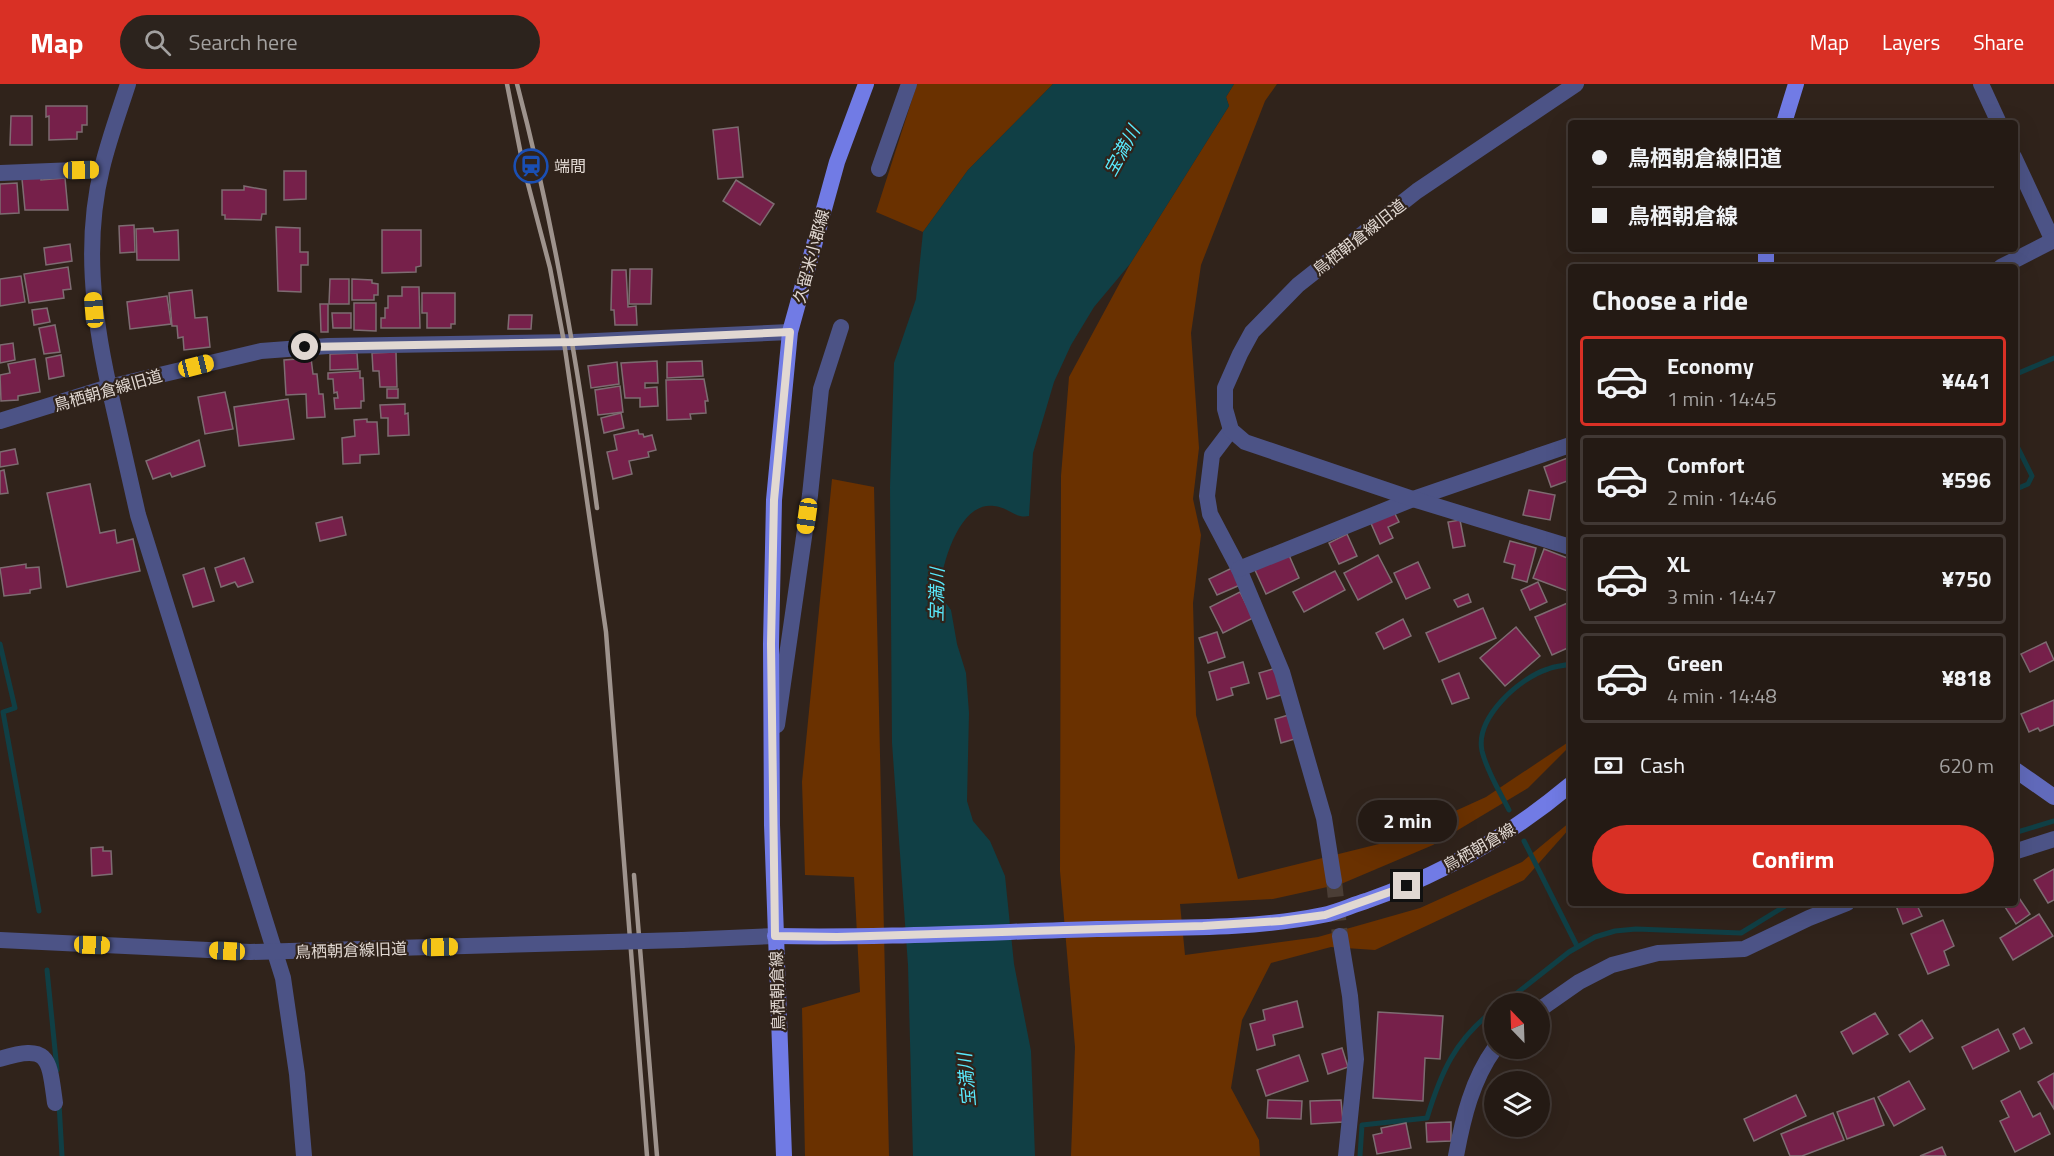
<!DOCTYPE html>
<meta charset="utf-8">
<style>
body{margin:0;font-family:"Titillium Web","Noto Sans JP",sans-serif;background:#2c231d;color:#f1f3f6;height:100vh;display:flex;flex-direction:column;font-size:22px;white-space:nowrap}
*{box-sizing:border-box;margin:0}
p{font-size:20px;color:#a3a1a0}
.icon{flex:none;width:33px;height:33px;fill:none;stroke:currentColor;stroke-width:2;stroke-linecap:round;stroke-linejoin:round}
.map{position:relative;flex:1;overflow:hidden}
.drawer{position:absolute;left:1568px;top:180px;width:450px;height:642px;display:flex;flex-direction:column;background:#241a14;border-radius:6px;box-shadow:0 6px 24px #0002,0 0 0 2px #413834}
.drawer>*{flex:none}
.hud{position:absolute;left:1568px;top:36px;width:450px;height:132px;border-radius:6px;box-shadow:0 6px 24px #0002,0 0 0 2px #413834;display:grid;align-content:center;height:132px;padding:0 24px;background:#241a14}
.needle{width:39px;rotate:337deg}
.controls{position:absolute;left:1484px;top:909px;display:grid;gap:12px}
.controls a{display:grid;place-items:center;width:66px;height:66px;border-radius:50%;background:#241a14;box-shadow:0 6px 24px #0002,0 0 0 2px #413834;font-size:30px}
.end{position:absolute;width:27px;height:27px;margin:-14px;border:8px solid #e1d8d2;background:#111;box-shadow:0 0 0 3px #111}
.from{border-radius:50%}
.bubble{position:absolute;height:42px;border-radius:21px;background:#241a14;box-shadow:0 6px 24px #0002,0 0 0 2px #413834;font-size:20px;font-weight:700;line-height:42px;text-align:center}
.car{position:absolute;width:18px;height:36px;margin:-18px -9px;border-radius:8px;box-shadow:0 0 4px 2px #0007;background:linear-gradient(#f5c518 24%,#345 0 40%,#f5c518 0 76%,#345 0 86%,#f5c518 0)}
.hud b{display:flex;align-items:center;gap:21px;height:57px;font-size:22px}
.hud b+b{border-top:2px solid #413834}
.hud i{width:15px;height:15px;background:#f1f3f6}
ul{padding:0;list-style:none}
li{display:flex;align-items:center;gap:18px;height:90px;margin:0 12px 9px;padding:0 12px;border:3px solid #413834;border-radius:6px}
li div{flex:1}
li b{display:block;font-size:22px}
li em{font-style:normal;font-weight:700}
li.current{border-color:#d93025}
li>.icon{width:54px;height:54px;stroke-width:1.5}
h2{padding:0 24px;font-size:27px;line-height:72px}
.pay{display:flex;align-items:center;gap:15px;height:66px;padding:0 24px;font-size:22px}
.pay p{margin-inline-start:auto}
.primary-button{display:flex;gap:12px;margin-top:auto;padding:12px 24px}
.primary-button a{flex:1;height:69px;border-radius:36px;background:#d93025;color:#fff;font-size:24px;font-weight:700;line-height:69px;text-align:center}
header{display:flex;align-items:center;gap:36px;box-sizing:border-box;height:84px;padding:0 30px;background:#d93025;color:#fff}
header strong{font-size:28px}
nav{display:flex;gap:33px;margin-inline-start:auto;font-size:21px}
.search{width:420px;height:54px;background:#2c231d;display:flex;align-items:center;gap:15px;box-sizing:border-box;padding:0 21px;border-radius:33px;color:#a3a1a0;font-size:22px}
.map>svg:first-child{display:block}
.green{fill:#6a3100}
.water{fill:#103f45}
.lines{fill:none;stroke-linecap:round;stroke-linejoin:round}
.stream{stroke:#103f45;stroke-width:5}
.building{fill:#76204a;stroke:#7e6c72;stroke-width:1.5}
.minor-tunnel{stroke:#4b3e36;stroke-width:16;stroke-dasharray:16 8;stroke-linecap:butt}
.minor{stroke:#4c5386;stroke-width:16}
.tertiary{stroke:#4c5386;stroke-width:16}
.secondary{stroke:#616abb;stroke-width:16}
.primary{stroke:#717be5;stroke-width:16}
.rail{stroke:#9e938d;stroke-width:4.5}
.tertiary-bridge{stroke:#4c5386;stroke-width:16}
.route{stroke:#e1d8d2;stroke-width:8}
.labels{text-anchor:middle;stroke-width:4.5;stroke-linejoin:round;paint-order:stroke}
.poi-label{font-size:16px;fill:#e1d8d2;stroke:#30231b;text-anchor:start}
.street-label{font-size:16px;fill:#e1d8d2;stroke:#30231b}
.water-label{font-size:18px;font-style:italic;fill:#59eafd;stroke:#30231b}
</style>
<header>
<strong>Map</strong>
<div class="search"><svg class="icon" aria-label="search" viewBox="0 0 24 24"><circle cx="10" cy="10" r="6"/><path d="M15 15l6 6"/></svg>Search here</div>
<nav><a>Map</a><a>Layers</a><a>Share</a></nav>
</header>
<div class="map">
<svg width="2054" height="1072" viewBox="0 0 2054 1072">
<rect width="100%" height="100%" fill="#30231b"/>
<g class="green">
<polygon points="917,0 1053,0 968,86 923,148 876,128"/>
<polygon points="1234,0 1277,0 1265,17 1201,181 1191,249 1199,364 1193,415 1201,451 1193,519 1196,631 1238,795 1387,758 1486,713 1570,657 1570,662 1528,704 1433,761 1341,800 1273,815 1180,820 1185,871 1318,853 1420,824 1522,778 1570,738 1570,744 1524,796 1375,866 1331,863 1271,879 1242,936 1231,1004 1259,1056 1260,1072 1071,1072 1075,963 1060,787 1061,392 1069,293 1130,180 1229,22 1226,13"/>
<polygon points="832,395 874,403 889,1072 805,1072 802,924 860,908 854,793 805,791 802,698"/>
</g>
<path class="water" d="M 1053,0 L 1234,0 L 1226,13 L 1229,22 L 1130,180 L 1094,223 L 1071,261 L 1054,298 L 1033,369 L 1029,432 C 1015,435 1008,423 994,422 C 958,417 941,484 939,510 L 951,526 L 957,560 L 966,589 L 969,629 L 967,717 L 973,737 L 990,757 L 1005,792 L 1014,880 L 1031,967 L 1035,1072 L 913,1072 L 908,881 L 892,659 L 890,403 L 894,279 L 916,215 L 923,148 L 968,86 Z"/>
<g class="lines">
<g class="stream">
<polyline points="2014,291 2054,274"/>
<polyline points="2014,356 2032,392 2028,400 2014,406"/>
<polyline points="0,560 15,624 3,628 39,827"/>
<path d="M 1509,726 C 1500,708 1487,688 1482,667 C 1475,634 1519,594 1548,585 C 1555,582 1563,582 1570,580"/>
<polyline points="2014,749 2054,737"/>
<polyline points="1524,757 1577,862"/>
<polyline points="47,886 57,986"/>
<polyline points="1503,920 1569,868 1595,853 1615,847 1636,845 1741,849 1790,819"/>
<polyline points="59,1019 62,1072"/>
<path d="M 1360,1072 L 1362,1041 L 1427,1034 C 1441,988 1455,956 1494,926"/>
</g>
</g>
<g class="building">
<polygon points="46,22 87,22 87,41 82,41 82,48 77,48 77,55 49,56 49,32 46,33"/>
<polygon points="11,32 32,32 32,61 10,61"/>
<polygon points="738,43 743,93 718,95 713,46"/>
<polygon points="284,87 306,87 306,115 284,116"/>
<polygon points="41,93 41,96 65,94 68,126 25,126 22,95"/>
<polygon points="736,96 774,120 760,141 723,117"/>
<polygon points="17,99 19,129 0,130 0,100"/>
<polygon points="244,102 266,106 266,130 262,130 261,136 225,135 225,131 222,131 222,106 244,106"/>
<polygon points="134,141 135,168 120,169 119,142"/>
<polygon points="276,143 300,144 300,168 308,168 308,181 301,181 301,208 278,207"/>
<polygon points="153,144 154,148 178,146 179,176 137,176 136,145"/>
<polygon points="382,146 421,146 421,182 416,183 416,188 382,189"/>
<polygon points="70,160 72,177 46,181 44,164"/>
<polygon points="68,183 71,205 63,206 64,214 29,219 24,190"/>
<polygon points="630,185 652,185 651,220 629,220"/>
<polygon points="612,186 626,186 628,223 636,222 637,241 615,241 614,226 611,226"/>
<polygon points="21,192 25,218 0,222 0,195"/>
<polygon points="330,195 349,195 349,220 329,220"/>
<polygon points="352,195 372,196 372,199 378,200 378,211 374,211 374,216 352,216"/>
<polygon points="402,203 419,203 420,244 381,244 381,234 385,234 385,224 388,224 388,212 402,212"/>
<polygon points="192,206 195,234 207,233 210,263 184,266 183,253 178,254 177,242 172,242 169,209"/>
<polygon points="422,209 455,209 455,240 451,240 451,244 427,244 427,229 422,229"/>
<polygon points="167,212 171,240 130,245 127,218"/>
<polygon points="354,219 376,219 376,247 354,246"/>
<polygon points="320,220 328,220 328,248 321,248"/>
<polygon points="47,224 50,238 34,241 32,226"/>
<polygon points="332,229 351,229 351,244 333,244"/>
<polygon points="509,231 532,231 531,245 508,245"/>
<polygon points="55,241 60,268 44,270 39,244"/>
<polygon points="13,259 15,276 0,279 0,261"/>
<polygon points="396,268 397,303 380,303 379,287 373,287 372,269"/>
<polygon points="357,269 358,285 330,286 330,270"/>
<polygon points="61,271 64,292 49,295 46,274"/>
<polygon points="311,274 313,290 317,290 319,310 323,310 325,333 307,334 306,310 286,311 284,276"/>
<polygon points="35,275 40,308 18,312 18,316 1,317 0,291 10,289 8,280"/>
<polygon points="657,277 658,299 645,299 645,304 657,303 658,322 640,323 640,314 625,314 621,279"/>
<polygon points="702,277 703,292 667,294 667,278"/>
<polygon points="617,278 619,300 591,304 588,282"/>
<polygon points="360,287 360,294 363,294 364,317 361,317 361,324 335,325 334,314 338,314 337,308 334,309 333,295 328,295 328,289"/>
<polygon points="704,295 708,317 705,317 706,329 690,330 691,335 667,336 666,296"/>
<polygon points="620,302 623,328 598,331 595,306"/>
<rect x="387" y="305" width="11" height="9"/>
<polygon points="225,308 233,345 205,350 198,313"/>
<polygon points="288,315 294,355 239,362 234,323"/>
<polygon points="405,320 405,330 408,329 409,351 388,352 388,334 381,334 380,321"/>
<polygon points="621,329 624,344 604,349 601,334"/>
<polygon points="367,335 367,338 377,338 379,370 360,371 360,379 343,380 342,354 355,352 354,336"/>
<polygon points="638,346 639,350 643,350 644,353 652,351 656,366 648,368 649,373 629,377 632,390 613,395 607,368 617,366 614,351"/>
<polygon points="199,356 205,382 172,393 170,389 153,395 146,377"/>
<polygon points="15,365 18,380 0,383 0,368"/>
<polygon points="1570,373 1570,396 1551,403 1544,383"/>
<polygon points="4,386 8,409 0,410 0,387"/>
<polygon points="90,400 100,449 115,446 117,459 133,455 140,487 67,503 47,409"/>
<polygon points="1529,406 1555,411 1550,436 1523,431"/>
<polygon points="1393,426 1399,438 1388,443 1393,454 1380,460 1370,437"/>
<polygon points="342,433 346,451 320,457 316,439"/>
<polygon points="1460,436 1465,462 1453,464 1448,438"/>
<polygon points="1347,450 1357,472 1339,480 1329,459"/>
<polygon points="1510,457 1536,464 1527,498 1512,494 1515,481 1504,478"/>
<polygon points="1544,465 1570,475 1570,508 1533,494"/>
<polygon points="1288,469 1299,494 1266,510 1254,484"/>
<polygon points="1378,471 1392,498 1358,516 1344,489"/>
<polygon points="244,474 253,498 238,503 235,498 221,503 215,484"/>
<polygon points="1418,478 1430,504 1406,515 1394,489"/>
<polygon points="26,480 26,484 39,483 41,504 30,506 30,509 4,512 0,484"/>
<polygon points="204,484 214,517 193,523 183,491"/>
<polygon points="1232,484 1240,501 1217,511 1209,495"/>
<polygon points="1335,487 1345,506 1304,528 1293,508"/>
<polygon points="1538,498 1547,518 1530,526 1521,506"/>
<polygon points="1240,508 1253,534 1223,549 1210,523"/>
<polygon points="1468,510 1471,518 1458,523 1454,516"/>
<polygon points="1570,518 1570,563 1552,571 1535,533"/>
<polygon points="1483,524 1496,554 1439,578 1426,549"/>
<polygon points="1403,535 1411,552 1384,565 1376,549"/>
<polygon points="1516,543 1540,572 1505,602 1480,574"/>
<polygon points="1217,548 1225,573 1208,579 1199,554"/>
<polygon points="2046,558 2054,576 2030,588 2021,570"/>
<polygon points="1243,578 1249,599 1231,604 1233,611 1217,616 1209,588"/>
<polygon points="1276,584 1284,610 1267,615 1259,589"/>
<polygon points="1459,589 1469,614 1452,620 1442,596"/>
<polygon points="2054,616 2054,641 2040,647 2038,644 2029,648 2021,630"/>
<polygon points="1292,630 1298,654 1281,659 1275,635"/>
<polygon points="103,763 103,767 111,767 112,790 92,792 91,764"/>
<polygon points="2054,785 2054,816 2048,819 2034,796"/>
<polygon points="2017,811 2030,830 2016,840 2003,820 2014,819 2014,812"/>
<polygon points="1895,819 1916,819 1922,832 1903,840"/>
<polygon points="2039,830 2053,852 2013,876 2000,854"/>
<polygon points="1943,836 1954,862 1944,867 1949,881 1928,890 1911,850"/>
<polygon points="1297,917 1303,943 1273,951 1275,961 1257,966 1250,940 1265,936 1263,926"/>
<polygon points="1378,928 1443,932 1440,975 1425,974 1423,1017 1373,1014"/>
<polygon points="1875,929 1888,950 1853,970 1841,948"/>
<polygon points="1922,936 1933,954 1910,968 1899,951"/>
<polygon points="2024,944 2032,959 2020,965 2013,950"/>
<polygon points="1998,945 2009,967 1973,985 1962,963"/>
<polygon points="1342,964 1348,983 1328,990 1322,970"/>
<polygon points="1299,971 1308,997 1266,1012 1257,986"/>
<polygon points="2054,989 2054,1025 2038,998"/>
<polygon points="1909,997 1925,1025 1894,1042 1878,1013"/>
<polygon points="2020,1007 2033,1033 2040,1029 2050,1050 2015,1068 2000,1037 2009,1033 2001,1017"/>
<polygon points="1796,1011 1806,1032 1754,1057 1744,1035"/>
<polygon points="1874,1014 1884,1041 1847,1055 1837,1028"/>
<polygon points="1268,1016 1302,1017 1301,1035 1267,1034"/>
<polygon points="1341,1016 1343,1038 1311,1040 1310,1017"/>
<polygon points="1833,1029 1844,1056 1802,1072 1790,1072 1781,1050"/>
<polygon points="1451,1038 1451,1057 1427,1058 1426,1039"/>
<polygon points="1406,1039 1411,1064 1377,1070 1373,1051 1382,1049 1381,1044"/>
<polygon points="1942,1063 1946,1072 1920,1072"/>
</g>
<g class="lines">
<polyline class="minor-tunnel" points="1334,797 1340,852"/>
<g class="minor">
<polyline points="1981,0 1999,39"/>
<polyline points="2014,73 2053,157"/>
<polyline points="879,85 909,0"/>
<polyline points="0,89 101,85"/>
<polyline points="2001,183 2054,156"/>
<polyline points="109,303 138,431 283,894 297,990 304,1072"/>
<polyline points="1231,346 1212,371 1207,412 1210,430 1239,485 1282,588 1324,734 1334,797"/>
<polyline points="1239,485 1413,415 1570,361"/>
<polyline points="777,641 810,411 821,305 841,243"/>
<polyline points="2014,768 2054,755"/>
<polyline points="1340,852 1350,912 1356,975 1346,1072"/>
<polyline points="1539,926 1579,898 1612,881 1658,869 1744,865 1809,834 1847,819"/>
<path d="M 0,975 C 50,959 49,975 55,1019"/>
<path d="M 1456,1072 C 1463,1034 1472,996 1495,964"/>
</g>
<g class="tertiary">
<path d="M 109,303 C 93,230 84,157 102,84 C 109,55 119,28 128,0"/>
<polyline points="0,337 109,303 261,267 328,262 574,258 790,248"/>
<polyline points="1570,463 1413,415 1245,358 1231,346 1225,325 1225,304 1240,270 1252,248 1298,201 1417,107 1576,0"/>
<polyline points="0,856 250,868"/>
<polyline points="682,856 775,852"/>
</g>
<polyline class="secondary" points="2014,685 2054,713"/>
<g class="primary">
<polyline points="1784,39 1796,0"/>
<polyline points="1766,183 1766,165"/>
<path d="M 775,852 C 882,854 990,848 1097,845 C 1171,843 1250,846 1323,831 C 1338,828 1352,821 1366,817 C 1441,791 1509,752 1570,701"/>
<polyline points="784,1072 772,741 771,560 774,416 790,248 837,78 866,0"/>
</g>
<g class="rail">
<polyline points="507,0 523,81 550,184 564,258 606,548 647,1072"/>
<path d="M 517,0 C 554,140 578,281 597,424"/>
<polyline points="634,791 657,1072"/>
</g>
<polyline class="tertiary-bridge" points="250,868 682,856"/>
</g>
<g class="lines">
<polyline class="route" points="305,263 574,258 790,248 774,416 771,560 775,852 837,853 1203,842 1281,837 1325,831 1407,802"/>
</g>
<defs>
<g id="station-ring" transform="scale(1.725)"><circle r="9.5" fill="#30231b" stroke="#1a4fb4" stroke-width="1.5"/><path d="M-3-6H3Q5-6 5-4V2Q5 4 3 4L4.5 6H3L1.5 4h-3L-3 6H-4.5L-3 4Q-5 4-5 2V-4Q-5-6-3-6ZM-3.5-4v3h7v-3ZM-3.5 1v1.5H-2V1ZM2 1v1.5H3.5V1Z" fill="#1a4fb4"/></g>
</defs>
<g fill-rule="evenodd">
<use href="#station-ring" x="531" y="82"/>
</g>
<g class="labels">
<g class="poi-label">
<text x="554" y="88">端間</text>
</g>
<g class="street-label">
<text transform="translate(1359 153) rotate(-38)" y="6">鳥栖朝倉線旧道</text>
<text transform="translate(811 172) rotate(-75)" y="6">久留米小郡線</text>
<text transform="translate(108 306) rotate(-16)" y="6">鳥栖朝倉線旧道</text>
<text transform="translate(1479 763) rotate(-30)" y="6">鳥栖朝倉線</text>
<text transform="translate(351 866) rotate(-2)" y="6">鳥栖朝倉線旧道</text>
<text transform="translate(777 907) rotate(-92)" y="6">鳥栖朝倉線</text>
</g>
<g class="water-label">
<text transform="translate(1122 67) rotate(-61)" y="6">宝満川</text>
<text transform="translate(937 511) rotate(-89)" y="6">宝満川</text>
<text transform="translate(967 996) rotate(-95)" y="6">宝満川</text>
</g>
</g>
</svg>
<div class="controls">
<a><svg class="needle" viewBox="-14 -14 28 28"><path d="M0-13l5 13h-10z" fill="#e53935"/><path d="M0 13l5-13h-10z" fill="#a3a1a0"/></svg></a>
<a><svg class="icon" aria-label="layers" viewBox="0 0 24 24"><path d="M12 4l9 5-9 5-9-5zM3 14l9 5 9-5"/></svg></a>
</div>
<i class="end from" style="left:305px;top:263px"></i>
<i class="end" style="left:1407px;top:802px"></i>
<div class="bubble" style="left:1358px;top:716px;width:99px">2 min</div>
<i class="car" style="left:81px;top:86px;rotate:89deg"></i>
<i class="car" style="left:94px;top:226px;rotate:355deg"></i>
<i class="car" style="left:196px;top:282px;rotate:76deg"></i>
<i class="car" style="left:807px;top:432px;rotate:188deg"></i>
<i class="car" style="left:92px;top:861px;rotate:92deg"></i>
<i class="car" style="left:440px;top:863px;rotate:89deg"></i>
<i class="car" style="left:227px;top:867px;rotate:273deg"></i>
<div class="hud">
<b><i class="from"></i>鳥栖朝倉線旧道</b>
<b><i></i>鳥栖朝倉線</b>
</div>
<section class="drawer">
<h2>Choose a ride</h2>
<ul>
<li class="current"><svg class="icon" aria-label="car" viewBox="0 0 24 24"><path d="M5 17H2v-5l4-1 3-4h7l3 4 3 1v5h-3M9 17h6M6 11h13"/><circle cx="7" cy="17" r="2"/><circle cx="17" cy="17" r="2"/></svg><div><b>Economy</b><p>1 min · 14:45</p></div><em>¥441</em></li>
<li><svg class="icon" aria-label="car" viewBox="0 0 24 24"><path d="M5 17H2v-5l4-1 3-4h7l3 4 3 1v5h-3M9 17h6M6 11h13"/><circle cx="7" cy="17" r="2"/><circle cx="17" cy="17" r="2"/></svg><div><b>Comfort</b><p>2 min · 14:46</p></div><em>¥596</em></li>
<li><svg class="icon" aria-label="car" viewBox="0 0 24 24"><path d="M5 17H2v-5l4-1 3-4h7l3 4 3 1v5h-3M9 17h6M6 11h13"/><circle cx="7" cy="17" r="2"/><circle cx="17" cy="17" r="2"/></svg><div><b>XL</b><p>3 min · 14:47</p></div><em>¥750</em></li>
<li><svg class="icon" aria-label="car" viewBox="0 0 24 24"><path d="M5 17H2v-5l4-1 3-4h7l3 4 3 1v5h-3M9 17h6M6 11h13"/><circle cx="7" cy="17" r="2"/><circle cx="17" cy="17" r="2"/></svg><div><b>Green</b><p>4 min · 14:48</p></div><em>¥818</em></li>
</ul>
<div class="pay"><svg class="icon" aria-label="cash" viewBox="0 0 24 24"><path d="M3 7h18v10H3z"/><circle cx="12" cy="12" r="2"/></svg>Cash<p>620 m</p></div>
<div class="primary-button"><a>Confirm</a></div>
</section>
</div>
